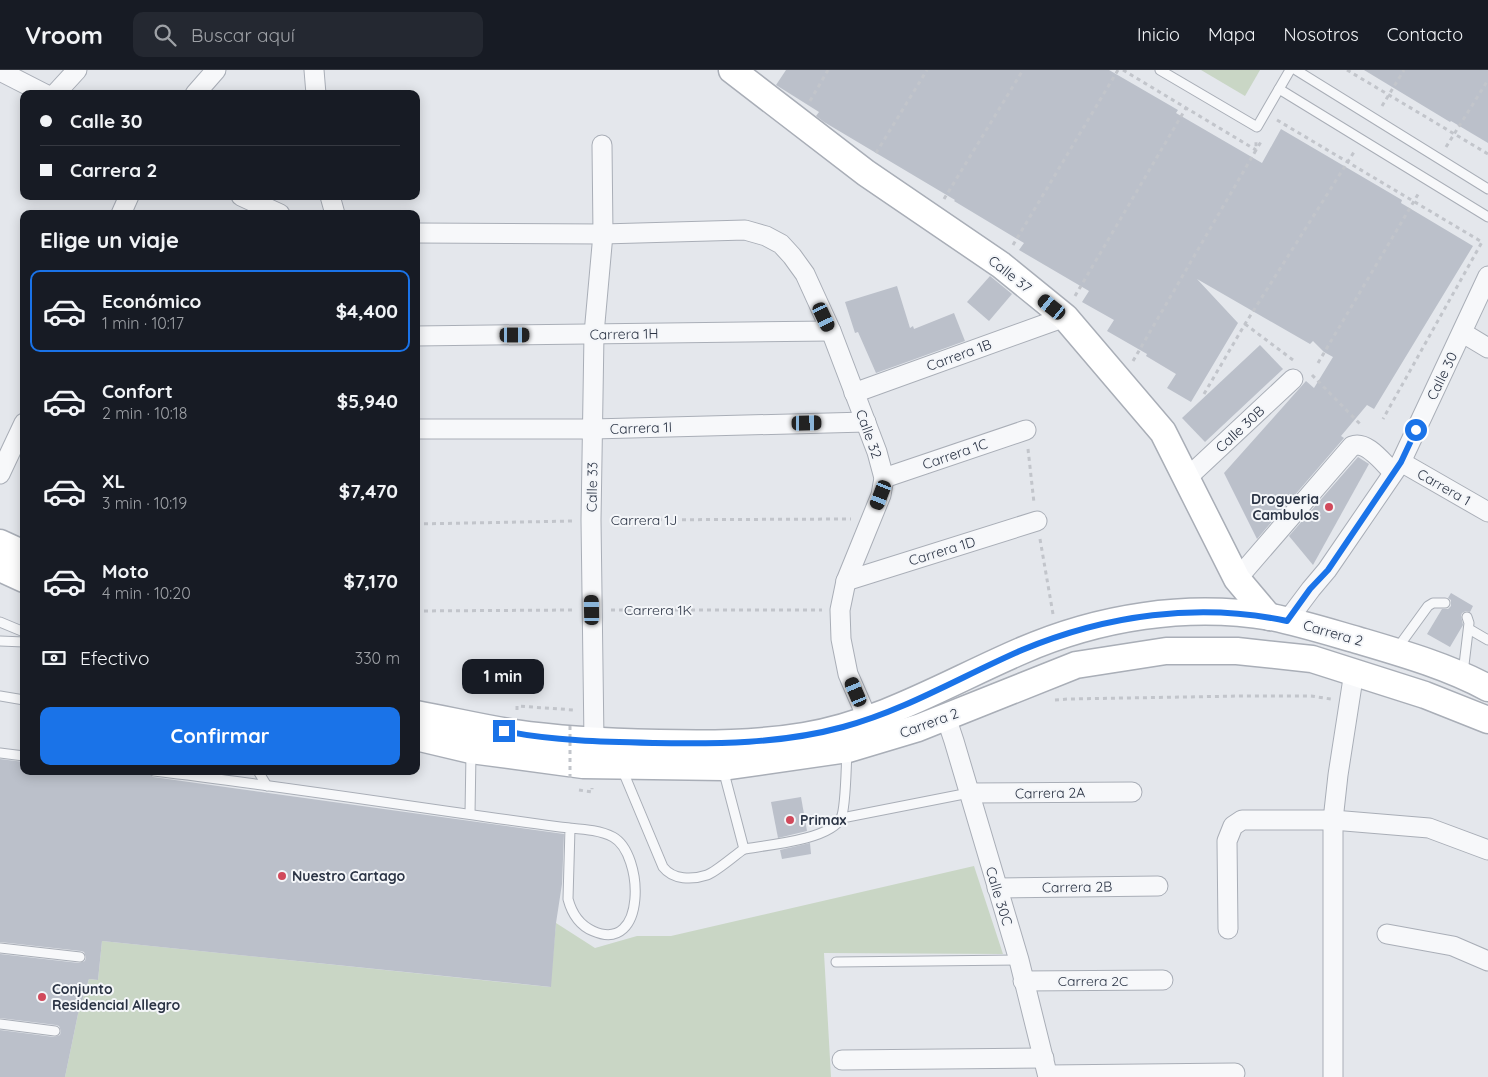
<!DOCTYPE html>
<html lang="es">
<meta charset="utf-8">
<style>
body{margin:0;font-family:Quicksand,sans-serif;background:#242831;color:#f1f3f6;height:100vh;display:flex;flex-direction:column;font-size:19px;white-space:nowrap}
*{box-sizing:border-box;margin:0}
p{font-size:16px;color:#9ea1a6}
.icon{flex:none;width:28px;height:28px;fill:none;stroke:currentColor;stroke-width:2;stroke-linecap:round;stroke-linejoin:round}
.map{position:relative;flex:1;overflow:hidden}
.panel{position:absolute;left:20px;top:140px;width:400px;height:565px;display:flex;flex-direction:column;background:#171b24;border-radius:10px;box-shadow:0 2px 12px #0003}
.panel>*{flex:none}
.guide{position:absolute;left:20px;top:20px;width:400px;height:110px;border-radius:10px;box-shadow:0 2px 12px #0003;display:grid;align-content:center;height:110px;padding:0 20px;background:#171b24}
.end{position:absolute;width:22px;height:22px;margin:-11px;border:6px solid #1a73e8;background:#fff;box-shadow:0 0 0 2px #fff}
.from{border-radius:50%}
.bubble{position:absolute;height:35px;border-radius:10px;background:#171b24;box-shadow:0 2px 12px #0003;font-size:16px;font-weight:700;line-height:35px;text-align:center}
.car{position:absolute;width:15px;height:30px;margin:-15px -8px;border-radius:6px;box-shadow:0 0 4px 1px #0007;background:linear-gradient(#222 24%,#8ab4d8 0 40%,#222 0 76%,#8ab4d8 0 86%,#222 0)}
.guide b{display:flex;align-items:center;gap:18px;height:48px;font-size:19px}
.guide b+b{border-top:1px solid #363941}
.guide i{width:12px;height:12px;background:#f1f3f6}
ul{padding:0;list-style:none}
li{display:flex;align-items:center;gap:15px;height:82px;margin:0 10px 8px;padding:0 10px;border:2px solid transparent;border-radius:10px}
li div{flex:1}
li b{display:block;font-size:19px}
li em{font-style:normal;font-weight:700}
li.selected{border-color:#1a73e8}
li>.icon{width:45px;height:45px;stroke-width:1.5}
h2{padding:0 20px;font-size:22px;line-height:60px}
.pay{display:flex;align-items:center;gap:12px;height:55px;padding:0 20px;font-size:19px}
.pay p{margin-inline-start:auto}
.cta{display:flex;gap:10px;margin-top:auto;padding:10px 20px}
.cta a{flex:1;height:58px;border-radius:10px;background:#1a73e8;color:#fff;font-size:20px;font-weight:700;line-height:58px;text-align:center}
header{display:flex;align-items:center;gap:30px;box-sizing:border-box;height:70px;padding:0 25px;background:#171b24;border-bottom:1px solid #363941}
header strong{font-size:24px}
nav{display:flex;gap:28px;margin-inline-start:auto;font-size:18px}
.search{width:350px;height:45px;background:#242831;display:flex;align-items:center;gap:12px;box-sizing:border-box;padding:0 18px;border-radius:10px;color:#9ea1a6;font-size:19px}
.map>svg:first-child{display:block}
.green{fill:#c9d6c5}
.building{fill:#bbc0ca}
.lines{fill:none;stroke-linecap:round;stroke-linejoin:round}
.lane-casing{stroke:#a9aeb7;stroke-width:11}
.street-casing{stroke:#a9aeb7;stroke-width:21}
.secondary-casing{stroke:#a9aeb7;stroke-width:29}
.path{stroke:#c2c5cb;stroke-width:3;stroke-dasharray:4 4;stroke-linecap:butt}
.lane{stroke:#f7f8fa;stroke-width:9}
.street{stroke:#f7f8fa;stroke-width:19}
.secondary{stroke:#fff;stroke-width:26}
.path-bridge{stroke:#c2c5cb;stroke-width:3;stroke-dasharray:4 4;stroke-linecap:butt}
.route{stroke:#1a73e8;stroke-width:6}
.poi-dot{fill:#d1495b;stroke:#f4f6f9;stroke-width:2}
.labels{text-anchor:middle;stroke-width:4;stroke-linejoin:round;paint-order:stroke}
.street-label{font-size:14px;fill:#2b3445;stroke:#f4f6f9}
.poi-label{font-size:14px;font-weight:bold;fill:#2b3445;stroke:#f4f6f9;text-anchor:start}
</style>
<header>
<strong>Vroom</strong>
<div class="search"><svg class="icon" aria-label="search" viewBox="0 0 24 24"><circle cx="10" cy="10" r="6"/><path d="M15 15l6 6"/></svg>Buscar aquí</div>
<nav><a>Inicio</a><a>Mapa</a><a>Nosotros</a><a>Contacto</a></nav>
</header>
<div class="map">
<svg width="1488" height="1007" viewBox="0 0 1488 1007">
<rect width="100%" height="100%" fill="#e4e7ec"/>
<g class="green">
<polygon points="1201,0 1260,0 1245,26"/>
<polygon points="974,796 1003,884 824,883 831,1007 65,1007 78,944 89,909 98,910 102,871 550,917 556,853 595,878 637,866 671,866"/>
</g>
<g class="building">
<polygon points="786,0 1109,0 1178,40 1176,43 1262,93 1281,59 1402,130 1401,133 1473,176 1374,339 1367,335 1341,366 1344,368 1257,469 1224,403 1306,311 1314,318 1333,287 1324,282 1313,271 1310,274 1197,209 1238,253 1191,332 1167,318 1176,304 1146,286 1147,284 1107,261 1114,250 1082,232 1089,221 1019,180 1024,173 954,131 955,130 824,52 816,46 819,42 776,15"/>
<polygon points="1364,0 1488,0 1488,73 1451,51 1450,52"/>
<polygon points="990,206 1012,224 989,251 967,232"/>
<polygon points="897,216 910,258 913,256 914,259 954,243 965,271 876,303 858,262 855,263 845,232"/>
<polygon points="1260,275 1283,299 1205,372 1182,348"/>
<polygon points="1358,387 1369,394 1313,495 1289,466"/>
<polygon points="1451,523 1473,536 1470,542 1466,541 1462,543 1461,546 1463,555 1450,577 1427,564 1442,539 1448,539 1451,536 1451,530 1448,528"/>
<polygon points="0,689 24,692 24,701 140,701 148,702 153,707 564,764 562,814 556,853 551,917 102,871 98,910 89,909 78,944 65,1007 0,1007 0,960 54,967 60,965 61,961 59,956 56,955 0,948 0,884 79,893 85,891 86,887 84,882 81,881 0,872"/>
<polygon points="801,727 807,761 778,768 771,732"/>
<polygon points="810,773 811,784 782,789 780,780"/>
</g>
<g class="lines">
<g class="lane-casing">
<g id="lane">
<polyline points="1160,0 1257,57 1290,0"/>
<polyline points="1296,0 1488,119"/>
<polyline points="1279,19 1488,147"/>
<polyline points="0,552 24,562"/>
<polyline points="1469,559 1488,570"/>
<polyline points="0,571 24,572"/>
<polyline points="1396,580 1428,536 1433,533 1445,533"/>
<polyline points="1463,603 1469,553 1467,547"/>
<polyline points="0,626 24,630"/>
<polyline points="0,683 24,686"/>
<path d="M 622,699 L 663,797 C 673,810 692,810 707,805 C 716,802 735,785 744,779"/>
<path d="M 723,699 L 744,779 C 767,775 830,770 841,748 C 846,738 846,695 847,682"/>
<path d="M 154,701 C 290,717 425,739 560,757 C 577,759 598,759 613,767 C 644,784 647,885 593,861 C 579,855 572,844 568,829 L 570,758"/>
<polyline points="258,701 267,716"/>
<polyline points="470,744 471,683"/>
<polyline points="842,748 969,723"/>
<polyline points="0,878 80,887"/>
<polyline points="836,892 1019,890"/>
<polyline points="0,954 55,961"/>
</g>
</g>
<g class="street-casing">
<g id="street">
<polyline points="314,0 316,24"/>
<polyline points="0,1 45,24"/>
<polyline points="55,24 77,0"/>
<polyline points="195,24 216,0"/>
<polyline points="241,126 280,144"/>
<polyline points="330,126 335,144"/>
<polyline points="121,144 129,126"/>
<polyline points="416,163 603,164 745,160 766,166 781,174 792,186 805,204 831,261 877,382 884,408 881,425 846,511 840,540 841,569 848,604 868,650"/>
<polyline points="1463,263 1488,278"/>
<polyline points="416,266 831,261"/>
<polyline points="854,323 1065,247"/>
<polyline points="416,359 593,359 866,352"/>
<polyline points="1401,392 1488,442"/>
<polyline points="0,404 24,353"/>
<polyline points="884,408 1026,360"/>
<polyline points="1187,408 1293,309"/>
<path d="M 1237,509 L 1352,376 C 1367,370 1383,393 1393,402"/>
<polyline points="846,511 1037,451"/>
<polyline points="1287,551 1311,519 1327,500 1401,392 1488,206"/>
<polyline points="946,647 954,671 1019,890 1048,1007"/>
<polyline points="594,671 591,450 594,264 603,164 602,75"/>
<polyline points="969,723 1132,722"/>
<polyline points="997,818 1158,816"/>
<polyline points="1228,859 1227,771 1233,756 1242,750 1333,750 1429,758 1488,780"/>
<polyline points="1387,864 1453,876 1488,891"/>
<polyline points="1023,911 1163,910"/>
<polyline points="842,990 1044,988"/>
<polyline points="1048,1005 1235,1003"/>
<polyline points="1333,1007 1333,750 1338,705 1354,602"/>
</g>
</g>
<g class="secondary-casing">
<g id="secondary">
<polyline points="732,0 866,103 1001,195 1065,247 1163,362 1237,509 1269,547"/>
<polyline points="0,473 24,484"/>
<polyline points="0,498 24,509"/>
<path d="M 416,644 C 449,650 482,658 515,663 C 562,670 611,672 659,673 C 707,674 756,674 804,666 C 882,653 949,612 1021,581 C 1099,547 1187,533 1271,547 C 1300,553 1329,562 1357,570 C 1401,583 1447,596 1488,618"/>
<polyline points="416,667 471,680 583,695 723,697 848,679 918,658 1076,595 1166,581 1237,581 1312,589 1425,625 1488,650"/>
</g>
</g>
<g class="path">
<polyline points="1123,0 1256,80 1262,70"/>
<polyline points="1347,0 1488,84"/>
<polyline points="810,31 828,0"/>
<polyline points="1382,36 1404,0"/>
<polyline points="1277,50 1482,172 1383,349"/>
<polyline points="1446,77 1488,10"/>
<polyline points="876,83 927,0"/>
<polyline points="944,129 1023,0"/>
<polyline points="1013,175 1118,0"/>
<polyline points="1075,226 1186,38"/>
<polyline points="1245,254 1293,290"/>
<polyline points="1133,291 1256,80 1256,70"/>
<polyline points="1318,293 1420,121"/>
<polyline points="1312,305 1362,356"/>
<polyline points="1204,324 1245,254 1354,82"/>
<polyline points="1028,379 1034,433"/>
<polyline points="610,450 851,449"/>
<polyline points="416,454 574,451"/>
<polyline points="1040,469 1053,544"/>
<polyline points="611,540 822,540"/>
<polyline points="416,541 575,540"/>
<polyline points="1055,630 1068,629 1242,626 1311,626 1331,629"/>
<polyline points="517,640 517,636 574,640"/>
<polyline points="579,720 592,722 592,718"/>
</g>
<use href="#lane" class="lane"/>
<use href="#street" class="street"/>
<use href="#secondary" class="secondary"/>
<polyline class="path-bridge" points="570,708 570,653"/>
</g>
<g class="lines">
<path class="route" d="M 504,661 C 553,671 605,672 654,673 C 717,674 781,674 843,657 C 906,640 962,606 1022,580 C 1106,545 1198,532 1287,551 L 1310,519 L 1328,500 L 1401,392 L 1416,360"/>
</g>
<g class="poi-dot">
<circle cx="1329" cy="437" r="5"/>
<circle cx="790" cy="750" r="5"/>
<circle cx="282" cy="806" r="5"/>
<circle cx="42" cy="927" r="5"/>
</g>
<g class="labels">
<g class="street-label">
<text transform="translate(1010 204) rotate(38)" y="5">Calle 37</text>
<text transform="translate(624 264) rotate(-1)" y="5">Carrera 1H</text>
<text transform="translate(959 285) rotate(-20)" y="5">Carrera 1B</text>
<text transform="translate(1442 306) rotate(-64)" y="5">Calle 30</text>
<text transform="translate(641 358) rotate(-2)" y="5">Carrera 1I</text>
<text transform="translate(1240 359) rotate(-43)" y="5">Calle 30B</text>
<text transform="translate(869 364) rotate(70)" y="5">Calle 32</text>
<text transform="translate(955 384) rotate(-19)" y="5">Carrera 1C</text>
<text transform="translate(592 417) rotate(-89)" y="5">Calle 33</text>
<text transform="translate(1444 417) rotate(30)" y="5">Carrera 1</text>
<text x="644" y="455">Carrera 1J</text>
<text transform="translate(942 481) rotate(-17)" y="5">Carrera 1D</text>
<text x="658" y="545">Carrera 1K</text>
<text transform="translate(1333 563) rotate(16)" y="5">Carrera 2</text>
<text transform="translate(929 653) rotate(-20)" y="5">Carrera 2</text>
<text transform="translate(1050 723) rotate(-1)" y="5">Carrera 2A</text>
<text transform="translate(1077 817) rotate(-1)" y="5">Carrera 2B</text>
<text transform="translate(999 826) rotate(73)" y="5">Calle 30C</text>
<text x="1093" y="916">Carrera 2C</text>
</g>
<g class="poi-label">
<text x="1319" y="434" text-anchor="end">Drogueria<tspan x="1319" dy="16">Cambulos</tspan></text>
<text x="800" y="755">Primax</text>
<text x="292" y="811">Nuestro Cartago</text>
<text x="52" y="924">Conjunto<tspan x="52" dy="16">Residencial Allegro</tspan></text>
</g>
</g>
</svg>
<i class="end from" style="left:1416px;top:360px"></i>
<i class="end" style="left:504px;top:661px"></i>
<div class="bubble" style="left:462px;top:589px;width:82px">1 min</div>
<i class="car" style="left:1052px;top:237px;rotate:309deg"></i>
<i class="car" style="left:824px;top:247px;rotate:155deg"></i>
<i class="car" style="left:515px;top:265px;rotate:90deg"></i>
<i class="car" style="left:807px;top:353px;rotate:89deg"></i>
<i class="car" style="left:881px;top:425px;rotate:201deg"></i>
<i class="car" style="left:592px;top:540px;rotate:359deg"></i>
<i class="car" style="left:856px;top:622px;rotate:337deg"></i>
<div class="guide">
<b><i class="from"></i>Calle 30</b>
<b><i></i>Carrera 2</b>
</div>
<section class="panel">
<h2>Elige un viaje</h2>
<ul>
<li class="selected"><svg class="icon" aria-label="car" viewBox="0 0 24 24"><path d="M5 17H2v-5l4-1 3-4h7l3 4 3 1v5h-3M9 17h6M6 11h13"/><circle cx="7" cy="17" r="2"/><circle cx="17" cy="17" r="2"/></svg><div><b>Económico</b><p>1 min · 10:17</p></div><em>$4,400</em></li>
<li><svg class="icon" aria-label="car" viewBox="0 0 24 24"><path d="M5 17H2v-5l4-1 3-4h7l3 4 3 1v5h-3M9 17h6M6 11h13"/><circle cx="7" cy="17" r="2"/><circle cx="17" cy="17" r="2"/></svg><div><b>Confort</b><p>2 min · 10:18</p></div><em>$5,940</em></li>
<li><svg class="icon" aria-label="car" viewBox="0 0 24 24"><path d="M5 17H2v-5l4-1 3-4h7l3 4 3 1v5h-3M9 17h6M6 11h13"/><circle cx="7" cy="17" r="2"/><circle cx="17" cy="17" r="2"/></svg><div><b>XL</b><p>3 min · 10:19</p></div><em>$7,470</em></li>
<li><svg class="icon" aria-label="car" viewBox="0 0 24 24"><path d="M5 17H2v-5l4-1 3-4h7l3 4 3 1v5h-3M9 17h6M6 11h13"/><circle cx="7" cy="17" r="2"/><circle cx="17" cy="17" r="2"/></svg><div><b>Moto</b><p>4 min · 10:20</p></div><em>$7,170</em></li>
</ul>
<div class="pay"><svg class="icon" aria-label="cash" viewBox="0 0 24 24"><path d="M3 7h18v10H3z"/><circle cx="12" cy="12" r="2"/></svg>Efectivo<p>330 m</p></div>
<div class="cta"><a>Confirmar</a></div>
</section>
</div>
